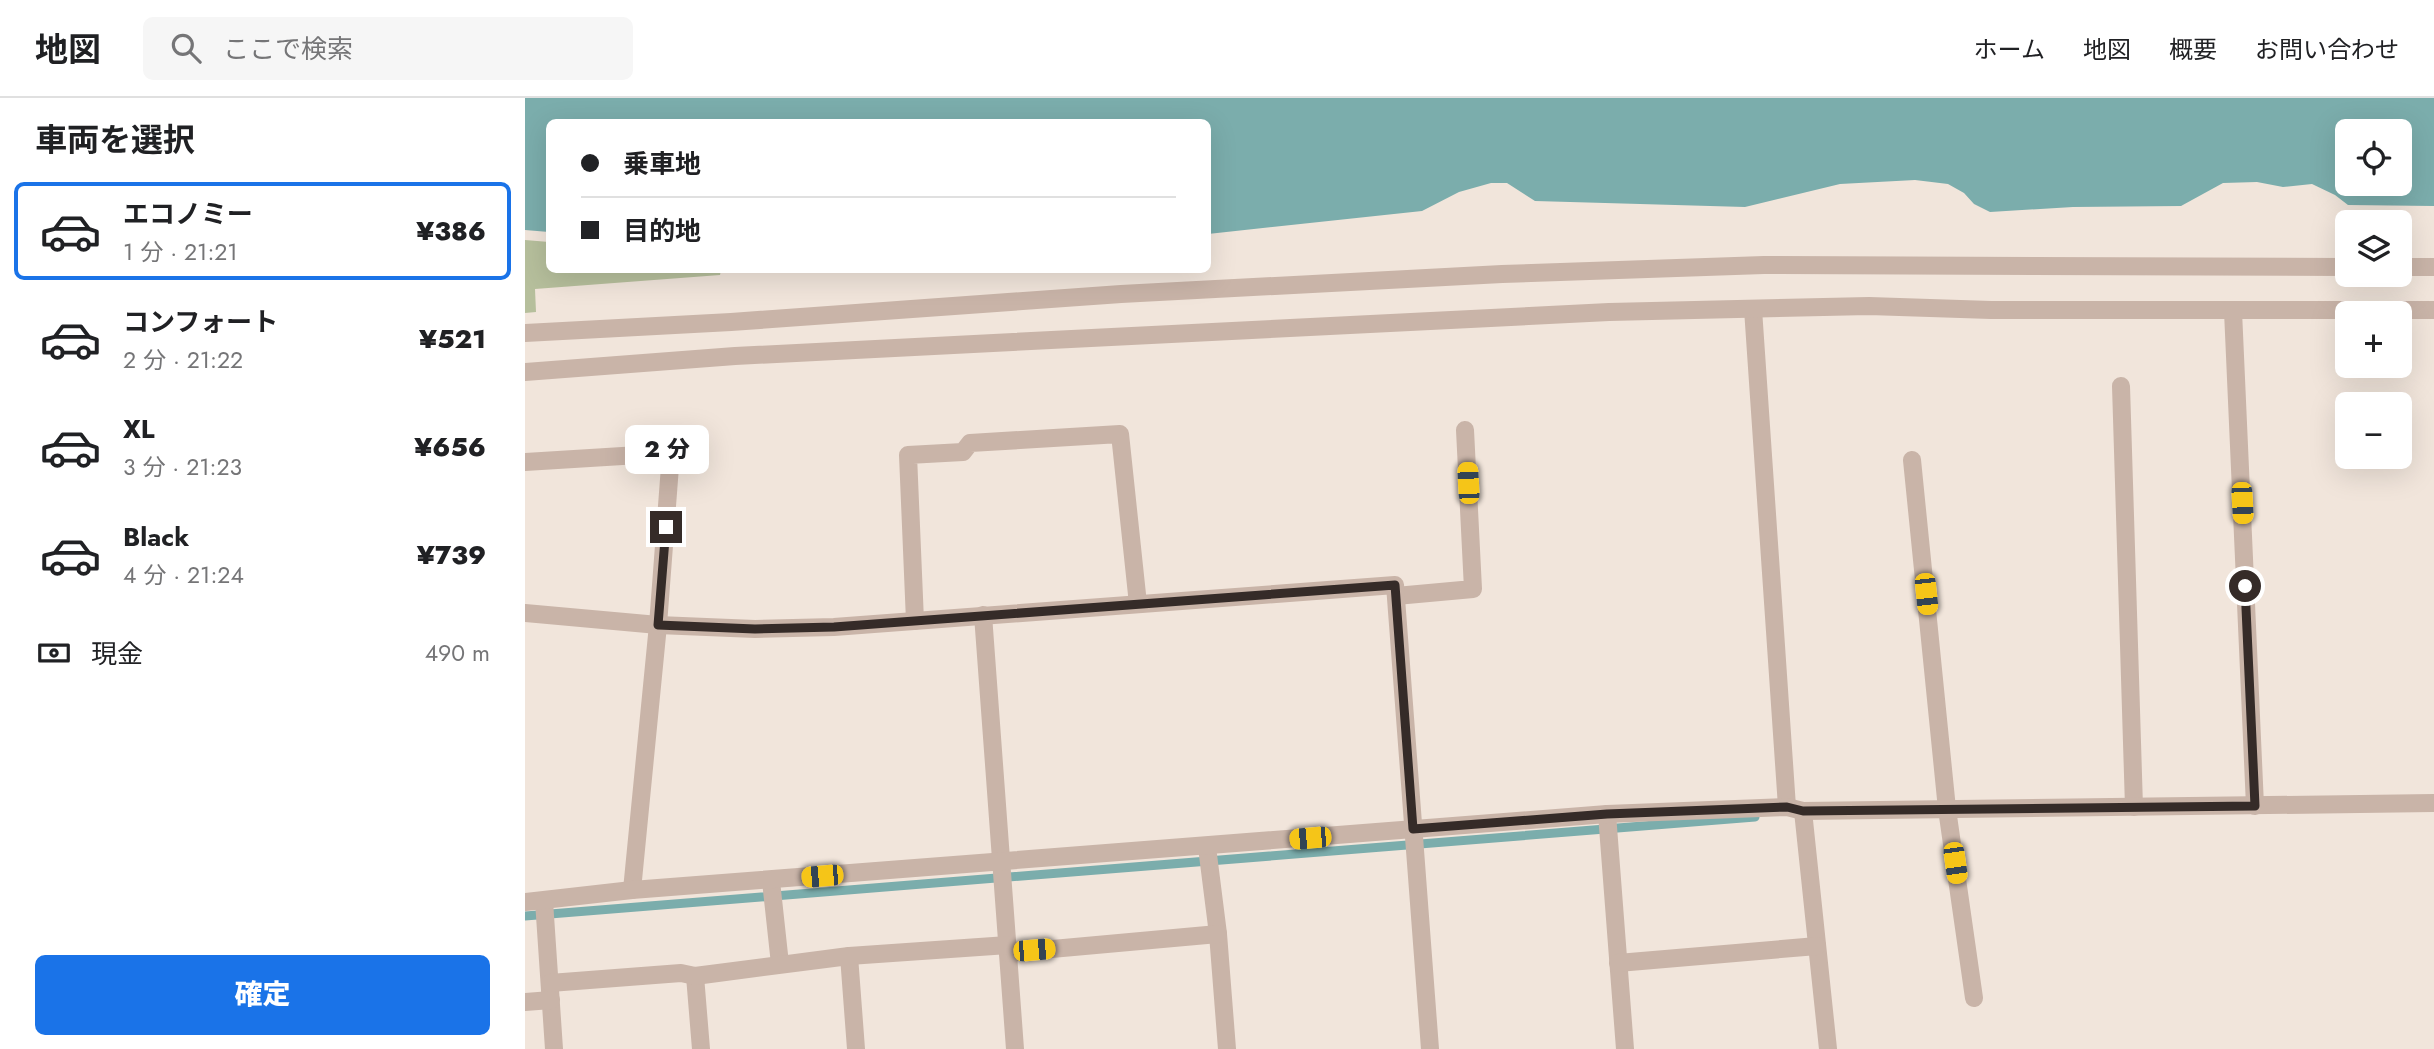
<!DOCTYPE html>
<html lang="ja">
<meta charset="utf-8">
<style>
body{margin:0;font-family:Jost,"Noto Sans JP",sans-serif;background:#f6f6f6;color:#202124;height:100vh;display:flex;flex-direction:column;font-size:26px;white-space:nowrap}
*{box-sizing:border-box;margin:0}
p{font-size:23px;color:#757577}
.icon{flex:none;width:38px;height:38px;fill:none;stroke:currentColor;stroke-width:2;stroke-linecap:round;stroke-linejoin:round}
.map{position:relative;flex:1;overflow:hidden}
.panel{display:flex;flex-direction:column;background:#fff;width:525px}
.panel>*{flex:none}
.banner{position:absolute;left:21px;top:21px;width:665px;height:154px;border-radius:10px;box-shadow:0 7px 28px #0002;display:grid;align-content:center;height:154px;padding:0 35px;background:#fff}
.fabs{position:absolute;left:1810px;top:21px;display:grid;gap:14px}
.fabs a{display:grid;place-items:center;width:77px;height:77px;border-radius:10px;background:#fff;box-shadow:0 7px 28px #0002;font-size:35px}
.end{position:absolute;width:32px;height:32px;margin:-16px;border:9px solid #352b28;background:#fff;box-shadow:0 0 0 4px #fff}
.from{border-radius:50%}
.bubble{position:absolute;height:49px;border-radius:10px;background:#fff;box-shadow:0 7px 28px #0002;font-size:23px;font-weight:800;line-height:49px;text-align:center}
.car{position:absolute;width:21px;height:42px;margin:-21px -10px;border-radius:9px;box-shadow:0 0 5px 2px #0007;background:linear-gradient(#f5c518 24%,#345 0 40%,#f5c518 0 76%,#345 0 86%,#f5c518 0)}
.banner b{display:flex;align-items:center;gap:24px;height:66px;font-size:26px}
.banner b+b{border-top:2px solid #e0e0e0}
.banner i{width:18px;height:18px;background:#202124}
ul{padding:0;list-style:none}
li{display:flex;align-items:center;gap:21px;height:98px;margin:0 14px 10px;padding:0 21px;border:4px solid transparent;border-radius:10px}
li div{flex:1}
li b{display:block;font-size:26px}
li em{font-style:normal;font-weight:800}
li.selected{border-color:#1a73e8}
li>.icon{width:63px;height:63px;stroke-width:1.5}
h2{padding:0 35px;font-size:32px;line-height:84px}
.pay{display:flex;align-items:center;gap:18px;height:77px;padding:0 35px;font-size:26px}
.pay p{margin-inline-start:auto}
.primary-button{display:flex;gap:14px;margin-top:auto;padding:14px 35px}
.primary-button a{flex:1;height:80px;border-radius:10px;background:#1a73e8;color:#fff;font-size:28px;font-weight:800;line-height:80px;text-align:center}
header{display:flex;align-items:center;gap:42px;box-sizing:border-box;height:98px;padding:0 35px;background:#fff;border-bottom:2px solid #e0e0e0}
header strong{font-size:33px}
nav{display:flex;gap:38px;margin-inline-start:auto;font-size:24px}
.search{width:490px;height:63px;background:#f6f6f6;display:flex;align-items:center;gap:18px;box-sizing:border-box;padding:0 24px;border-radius:10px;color:#757577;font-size:26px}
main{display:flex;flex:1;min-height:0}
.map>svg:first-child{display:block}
.green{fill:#b6bf9c}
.water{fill:#7badac;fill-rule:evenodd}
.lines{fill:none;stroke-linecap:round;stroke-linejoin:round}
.stream{stroke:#7badac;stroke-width:9}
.minor{stroke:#c9b4a8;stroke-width:18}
.route{stroke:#352b28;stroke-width:9}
</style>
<header>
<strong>地図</strong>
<div class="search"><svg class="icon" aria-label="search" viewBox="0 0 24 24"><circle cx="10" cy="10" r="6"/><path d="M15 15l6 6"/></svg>ここで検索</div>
<nav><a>ホーム</a><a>地図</a><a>概要</a><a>お問い合わせ</a></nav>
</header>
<main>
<section class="panel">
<h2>車両を選択</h2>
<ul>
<li class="selected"><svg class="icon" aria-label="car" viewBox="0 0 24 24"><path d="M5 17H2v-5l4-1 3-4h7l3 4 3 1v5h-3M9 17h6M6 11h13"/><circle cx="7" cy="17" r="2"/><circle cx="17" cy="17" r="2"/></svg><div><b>エコノミー</b><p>1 分 · 21:21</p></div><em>¥386</em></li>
<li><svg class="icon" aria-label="car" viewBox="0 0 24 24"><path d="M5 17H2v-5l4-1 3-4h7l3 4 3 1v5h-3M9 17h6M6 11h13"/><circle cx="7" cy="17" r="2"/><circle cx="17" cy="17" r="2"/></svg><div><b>コンフォート</b><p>2 分 · 21:22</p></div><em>¥521</em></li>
<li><svg class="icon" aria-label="car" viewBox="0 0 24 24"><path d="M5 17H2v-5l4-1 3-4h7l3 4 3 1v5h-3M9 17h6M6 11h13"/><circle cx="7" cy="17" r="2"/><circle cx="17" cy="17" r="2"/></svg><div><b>XL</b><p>3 分 · 21:23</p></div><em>¥656</em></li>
<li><svg class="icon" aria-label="car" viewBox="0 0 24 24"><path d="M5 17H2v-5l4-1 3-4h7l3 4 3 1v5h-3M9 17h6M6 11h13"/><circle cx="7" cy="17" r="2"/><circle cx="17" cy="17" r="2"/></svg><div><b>Black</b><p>4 分 · 21:24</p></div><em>¥739</em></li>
</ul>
<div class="pay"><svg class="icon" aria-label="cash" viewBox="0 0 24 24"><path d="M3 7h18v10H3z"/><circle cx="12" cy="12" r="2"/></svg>現金<p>490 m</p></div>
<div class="primary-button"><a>確定</a></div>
</section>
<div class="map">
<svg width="1909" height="951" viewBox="0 0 1909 951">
<rect width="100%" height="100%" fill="#f1e5db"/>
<polygon class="green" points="0,142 24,144 24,172 196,172 195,177 10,191 11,214 0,215"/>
<path class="water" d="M 0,0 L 1909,0 L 1909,108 L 1823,107 L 1810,97 L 1787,86 L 1758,89 L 1732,84 L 1698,85 L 1656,108 L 1548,109 L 1465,114 L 1449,106 L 1439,95 L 1423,86 L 1390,82 L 1315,86 L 1220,109 L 1010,103 L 982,85 L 966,85 L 934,94 L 897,113 L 683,136 L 682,24 L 24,24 L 24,134 L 0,132 ZM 1822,33 L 1874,33 L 1874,86 L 1822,86 Z"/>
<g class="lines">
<polyline class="stream" points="0,818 1230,719"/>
<g class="minor">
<polyline points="1874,169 1909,169"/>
<polyline points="1228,211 1262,709"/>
<polyline points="1708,213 1730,708"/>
<polyline points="0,235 206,224 596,196 977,176 1239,167 1822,169"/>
<polyline points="0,274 210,258 1084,214 1344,208 1466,212 1909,212"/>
<polyline points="1596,288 1609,709"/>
<polyline points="1387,362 1422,711 1449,900"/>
<polyline points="0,364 146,355 133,527 107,792"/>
<polyline points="871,498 948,491 940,332"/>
<polyline points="0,515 133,527 230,531 309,529 870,487 905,951"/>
<polyline points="458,517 490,951"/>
<polyline points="390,523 383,357 438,354 445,345 595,336 613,506"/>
<polyline points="1278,713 1303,951"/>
<polyline points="1082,716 1100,951"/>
<polyline points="682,749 693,836 702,951"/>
<polyline points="246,783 255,866"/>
<polyline points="19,803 29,951"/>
<polyline points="0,804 107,792 1082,716 1262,709 1278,713 1909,705"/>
<polyline points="483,855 693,836"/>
<polyline points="324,858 331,951"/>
<polyline points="1093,865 1292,848"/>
<polyline points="170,878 176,951"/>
<polyline points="25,885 156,875 170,878 324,858 483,847"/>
<polyline points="0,904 26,902"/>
</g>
</g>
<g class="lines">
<polyline class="route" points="141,429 133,527 230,531 309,529 870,487 888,731 1082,716 1262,709 1278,713 1730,708 1720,488"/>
</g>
</svg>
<div class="fabs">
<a><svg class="icon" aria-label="locate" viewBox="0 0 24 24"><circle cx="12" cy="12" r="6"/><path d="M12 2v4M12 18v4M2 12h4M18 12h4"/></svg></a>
<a><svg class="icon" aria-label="layers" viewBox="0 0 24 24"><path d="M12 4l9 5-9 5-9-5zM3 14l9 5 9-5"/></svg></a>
<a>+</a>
<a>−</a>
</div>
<i class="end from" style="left:1720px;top:488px"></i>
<i class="end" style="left:141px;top:429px"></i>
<div class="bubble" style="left:100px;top:327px;width:84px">2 分</div>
<i class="car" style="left:943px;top:385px;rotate:357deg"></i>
<i class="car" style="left:1717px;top:405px;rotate:177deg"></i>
<i class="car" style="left:1401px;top:496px;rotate:174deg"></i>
<i class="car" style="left:785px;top:740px;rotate:265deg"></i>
<i class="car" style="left:1430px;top:765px;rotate:172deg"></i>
<i class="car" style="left:297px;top:778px;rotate:265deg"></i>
<i class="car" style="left:509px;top:852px;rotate:85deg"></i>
<div class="banner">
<b><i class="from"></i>乗車地</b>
<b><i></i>目的地</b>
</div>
</div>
</main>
